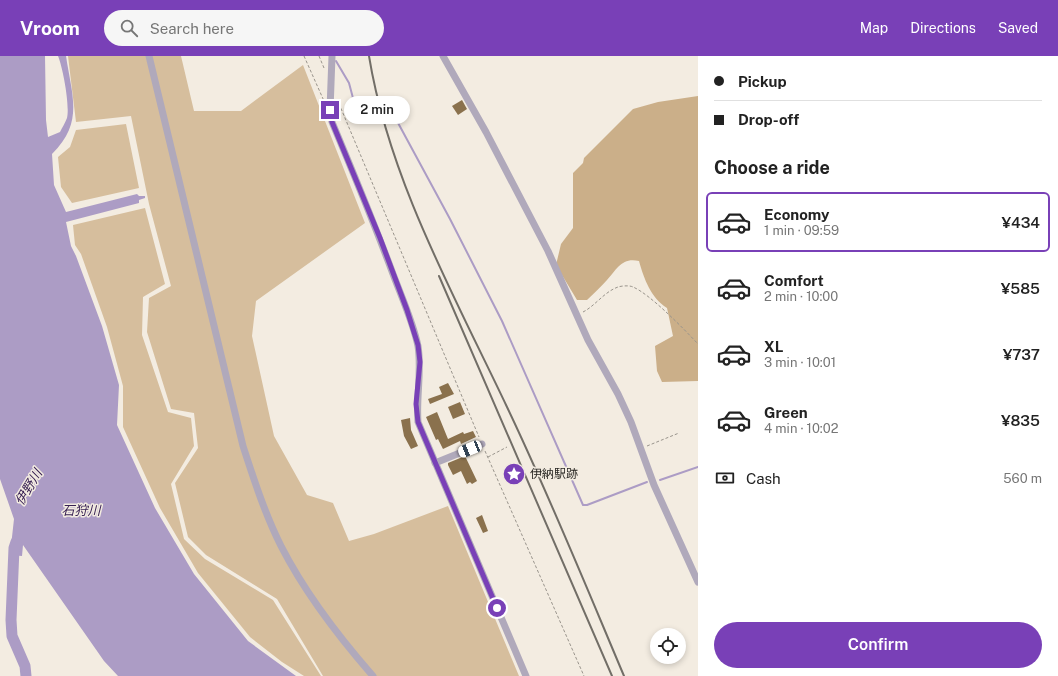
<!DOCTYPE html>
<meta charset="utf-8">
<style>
body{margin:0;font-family:"Public Sans","Noto Sans JP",sans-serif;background:#f6f6f6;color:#222;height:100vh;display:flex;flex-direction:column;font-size:15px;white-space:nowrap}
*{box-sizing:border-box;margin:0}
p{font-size:13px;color:#767676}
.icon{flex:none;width:22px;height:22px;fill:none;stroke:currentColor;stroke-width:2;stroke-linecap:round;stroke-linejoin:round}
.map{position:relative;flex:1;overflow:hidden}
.sheet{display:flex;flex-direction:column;background:#fff;width:360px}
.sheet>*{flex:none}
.hud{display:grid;align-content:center;height:88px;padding:0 16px;background:#fff}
.buttons{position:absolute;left:650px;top:572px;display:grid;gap:8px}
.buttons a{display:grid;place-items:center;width:36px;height:36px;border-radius:50%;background:#fff;box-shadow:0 2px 6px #0003;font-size:20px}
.end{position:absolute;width:18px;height:18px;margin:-9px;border:5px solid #7940b7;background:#fff;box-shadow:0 0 0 2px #fff}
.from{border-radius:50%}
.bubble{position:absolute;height:28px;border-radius:14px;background:#fff;box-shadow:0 2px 6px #0003;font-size:13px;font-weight:600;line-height:28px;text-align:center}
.car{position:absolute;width:12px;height:24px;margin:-12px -6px;border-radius:5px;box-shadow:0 0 3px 1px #0007;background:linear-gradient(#fff 24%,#345 0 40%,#fff 0 76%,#345 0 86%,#fff 0)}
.hud b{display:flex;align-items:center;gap:14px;height:38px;font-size:15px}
.hud b+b{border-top:1px solid #e0e0e0}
.hud i{width:10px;height:10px;background:#222}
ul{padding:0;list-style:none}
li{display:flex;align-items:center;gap:12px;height:60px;margin:0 8px 6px;padding:0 8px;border:2px solid transparent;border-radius:6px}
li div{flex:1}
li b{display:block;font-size:15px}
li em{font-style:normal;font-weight:600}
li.selected{border-color:#7940b7}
li>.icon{width:36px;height:36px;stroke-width:1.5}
h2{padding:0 16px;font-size:18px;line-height:48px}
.pay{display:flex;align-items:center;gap:10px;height:44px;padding:0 16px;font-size:15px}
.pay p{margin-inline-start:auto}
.cta{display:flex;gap:8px;margin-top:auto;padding:8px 16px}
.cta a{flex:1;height:46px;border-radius:24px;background:#7940b7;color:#fff;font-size:16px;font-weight:600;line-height:46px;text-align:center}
header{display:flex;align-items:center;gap:24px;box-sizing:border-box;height:56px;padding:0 20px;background:#7940b7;color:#fff}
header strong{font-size:19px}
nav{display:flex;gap:22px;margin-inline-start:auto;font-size:14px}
.search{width:280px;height:36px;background:#f6f6f6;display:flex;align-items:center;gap:10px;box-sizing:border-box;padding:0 14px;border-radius:22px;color:#767676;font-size:15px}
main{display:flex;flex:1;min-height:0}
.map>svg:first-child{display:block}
.green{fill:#d6be9d}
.forest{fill:#cbaf89}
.water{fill:#ac9cc5}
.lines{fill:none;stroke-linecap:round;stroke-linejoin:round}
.stream{stroke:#ac9cc5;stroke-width:2}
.river{stroke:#ac9cc5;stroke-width:11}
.building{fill:#8a714d}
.path{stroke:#99948c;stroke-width:1;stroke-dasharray:3 2;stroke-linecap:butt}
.minor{stroke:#b0a9bb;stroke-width:7}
.rail{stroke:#726e67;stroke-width:2}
.route{stroke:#7940b7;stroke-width:5}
.labels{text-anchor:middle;stroke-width:3;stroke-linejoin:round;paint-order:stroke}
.poi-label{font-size:12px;fill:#272521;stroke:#f3ece1;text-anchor:start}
.water-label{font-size:13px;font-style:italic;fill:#382154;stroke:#f3ece1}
</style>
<header>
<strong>Vroom</strong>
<div class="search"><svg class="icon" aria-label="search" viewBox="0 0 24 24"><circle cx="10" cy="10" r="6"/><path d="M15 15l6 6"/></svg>Search here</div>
<nav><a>Map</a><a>Directions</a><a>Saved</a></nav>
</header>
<main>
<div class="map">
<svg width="698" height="620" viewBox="0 0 698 620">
<rect width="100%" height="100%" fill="#f3ece1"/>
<g class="green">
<polygon points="68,0 181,0 194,55 241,55 303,9 365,167 256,245 252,280 274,380 307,439 333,447 349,485 374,478 448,450 519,620 323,620 277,543 206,499 188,481 175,427 198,392 194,357 171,353 147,276 149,242 171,230 149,148 131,60 76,66"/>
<polygon points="126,68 139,132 72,147 61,131 58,101 70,91 76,74"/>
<polygon points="145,152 165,228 143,241 142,279 168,356 191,362 194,390 171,428 184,483 205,503 273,544 321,620 304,620 282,606 250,581 198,517 160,452 123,371 123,330 107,271 81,198 75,189 73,169"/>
</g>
<path class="forest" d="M 698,40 L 698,325 L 662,326 L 657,315 L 655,290 L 673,280 L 667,252 C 651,242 644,223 639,205 C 622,201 617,213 607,224 C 601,231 594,237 587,244 L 577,244 L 556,209 L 561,188 L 573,172 L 573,117 L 583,107 L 584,102 L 633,53 L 658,46 Z"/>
<path class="water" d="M 0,0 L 45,0 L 46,64 L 48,81 L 60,76 C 62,72 65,67 67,62 C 70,50 63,12 58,0 L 66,0 C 72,40 84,67 52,98 L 54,129 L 66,156 L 137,138 L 139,140 L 145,140 L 145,142 L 139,144 L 139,147 L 66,166 L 71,190 L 76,200 L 102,270 L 119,329 L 117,369 L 155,452 L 194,518 L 248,585 L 296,620 L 118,620 L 104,605 L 23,489 L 22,500 L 10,499 L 14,463 L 0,423 Z"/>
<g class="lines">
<g class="stream">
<polyline points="336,5 349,27 358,61 363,66 369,66"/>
<polyline points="388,62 397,65 450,163 502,265 583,449 587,449 647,426"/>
<polyline points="660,424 698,411"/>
</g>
<polyline class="river" points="16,486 14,492 11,564 12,580 25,610 26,620"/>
</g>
<g class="building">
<polygon points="462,44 467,53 458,59 452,50"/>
<polygon points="448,327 454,338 430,348 428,343 442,338 439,331"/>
<polygon points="460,346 465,358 453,363 448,351"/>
<polygon points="437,356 448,383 463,376 464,378 473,375 476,381 461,388 460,385 443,393 438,383 436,384 426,361"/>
<polygon points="410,362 411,374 418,390 411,393 404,380 401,364"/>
<polygon points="465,400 477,425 472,428 470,426 467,428 461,415 453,419 448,409 448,407"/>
<polygon points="482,459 488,475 483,477 476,462"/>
</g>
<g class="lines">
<g class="path">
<polyline points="304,0 324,45"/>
<polyline points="319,0 324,12"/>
<polyline points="337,43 479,381"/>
<path d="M 583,256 C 595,250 604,236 618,231 C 621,230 629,229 633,231 C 650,238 685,274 698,288"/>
<polyline points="647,390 679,377"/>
<polyline points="485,395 584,620"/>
<polyline points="488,401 507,391"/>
</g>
<g class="minor">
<path d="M 149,0 L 243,390 C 254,424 265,458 281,490 C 305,537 338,580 373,620"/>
<path d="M 332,0 L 330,54 L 332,66 C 353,116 374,167 393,218 C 402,242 413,266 418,290 C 422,315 416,341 418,366 L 526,620"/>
<polyline points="443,0 486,76 548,195 588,284 618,338 631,366 654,429 698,526"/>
<polyline points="435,407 482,388"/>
</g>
<g class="rail">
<path d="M 369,0 C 389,123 454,239 507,351 C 549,439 586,530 624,620"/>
<polyline points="439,220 612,620"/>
</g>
</g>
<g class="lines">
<polyline class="route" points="330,54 332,66 380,182 407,254 418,289 420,306 416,348 418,366 497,552"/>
</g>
<defs>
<g id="sight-disc" transform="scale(1.15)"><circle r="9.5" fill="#7940b7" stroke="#f3ece1"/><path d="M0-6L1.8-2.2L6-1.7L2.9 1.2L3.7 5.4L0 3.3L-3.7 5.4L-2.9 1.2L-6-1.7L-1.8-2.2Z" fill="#fff"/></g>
</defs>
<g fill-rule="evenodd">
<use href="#sight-disc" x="514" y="418"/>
</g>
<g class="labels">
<g class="poi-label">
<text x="530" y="422">伊納駅跡</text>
</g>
<g class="water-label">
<text transform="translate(28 431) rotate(-59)" y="5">伊野川</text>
<text x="81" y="459">石狩川</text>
</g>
</g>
</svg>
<div class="buttons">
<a><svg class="icon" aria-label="locate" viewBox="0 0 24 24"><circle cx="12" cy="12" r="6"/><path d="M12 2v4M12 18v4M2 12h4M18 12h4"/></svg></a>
</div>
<i class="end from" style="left:497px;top:552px"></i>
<i class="end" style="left:330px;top:54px"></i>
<div class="bubble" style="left:344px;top:40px;width:66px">2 min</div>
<i class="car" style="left:470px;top:393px;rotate:248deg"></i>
</div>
<section class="sheet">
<div class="hud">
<b><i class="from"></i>Pickup</b>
<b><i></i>Drop-off</b>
</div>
<h2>Choose a ride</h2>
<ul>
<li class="selected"><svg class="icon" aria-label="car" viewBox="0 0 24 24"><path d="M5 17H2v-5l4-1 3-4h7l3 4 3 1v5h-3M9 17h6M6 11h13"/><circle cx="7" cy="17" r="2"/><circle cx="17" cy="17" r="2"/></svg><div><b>Economy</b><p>1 min · 09:59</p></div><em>¥434</em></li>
<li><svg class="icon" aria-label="car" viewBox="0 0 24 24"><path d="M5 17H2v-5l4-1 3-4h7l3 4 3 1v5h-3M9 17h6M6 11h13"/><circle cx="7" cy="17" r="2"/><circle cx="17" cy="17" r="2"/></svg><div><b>Comfort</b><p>2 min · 10:00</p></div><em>¥585</em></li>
<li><svg class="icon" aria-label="car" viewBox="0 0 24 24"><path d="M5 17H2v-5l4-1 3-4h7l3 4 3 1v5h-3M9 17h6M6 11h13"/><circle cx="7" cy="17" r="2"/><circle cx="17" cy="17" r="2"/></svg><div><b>XL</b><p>3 min · 10:01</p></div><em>¥737</em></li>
<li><svg class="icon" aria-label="car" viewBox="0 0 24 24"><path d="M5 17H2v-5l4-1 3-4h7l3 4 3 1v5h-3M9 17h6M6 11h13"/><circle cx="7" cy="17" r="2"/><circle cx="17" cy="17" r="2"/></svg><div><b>Green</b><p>4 min · 10:02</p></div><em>¥835</em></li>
</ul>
<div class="pay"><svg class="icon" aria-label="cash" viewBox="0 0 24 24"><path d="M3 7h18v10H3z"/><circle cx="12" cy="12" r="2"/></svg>Cash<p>560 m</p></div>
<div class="cta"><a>Confirm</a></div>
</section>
</main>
